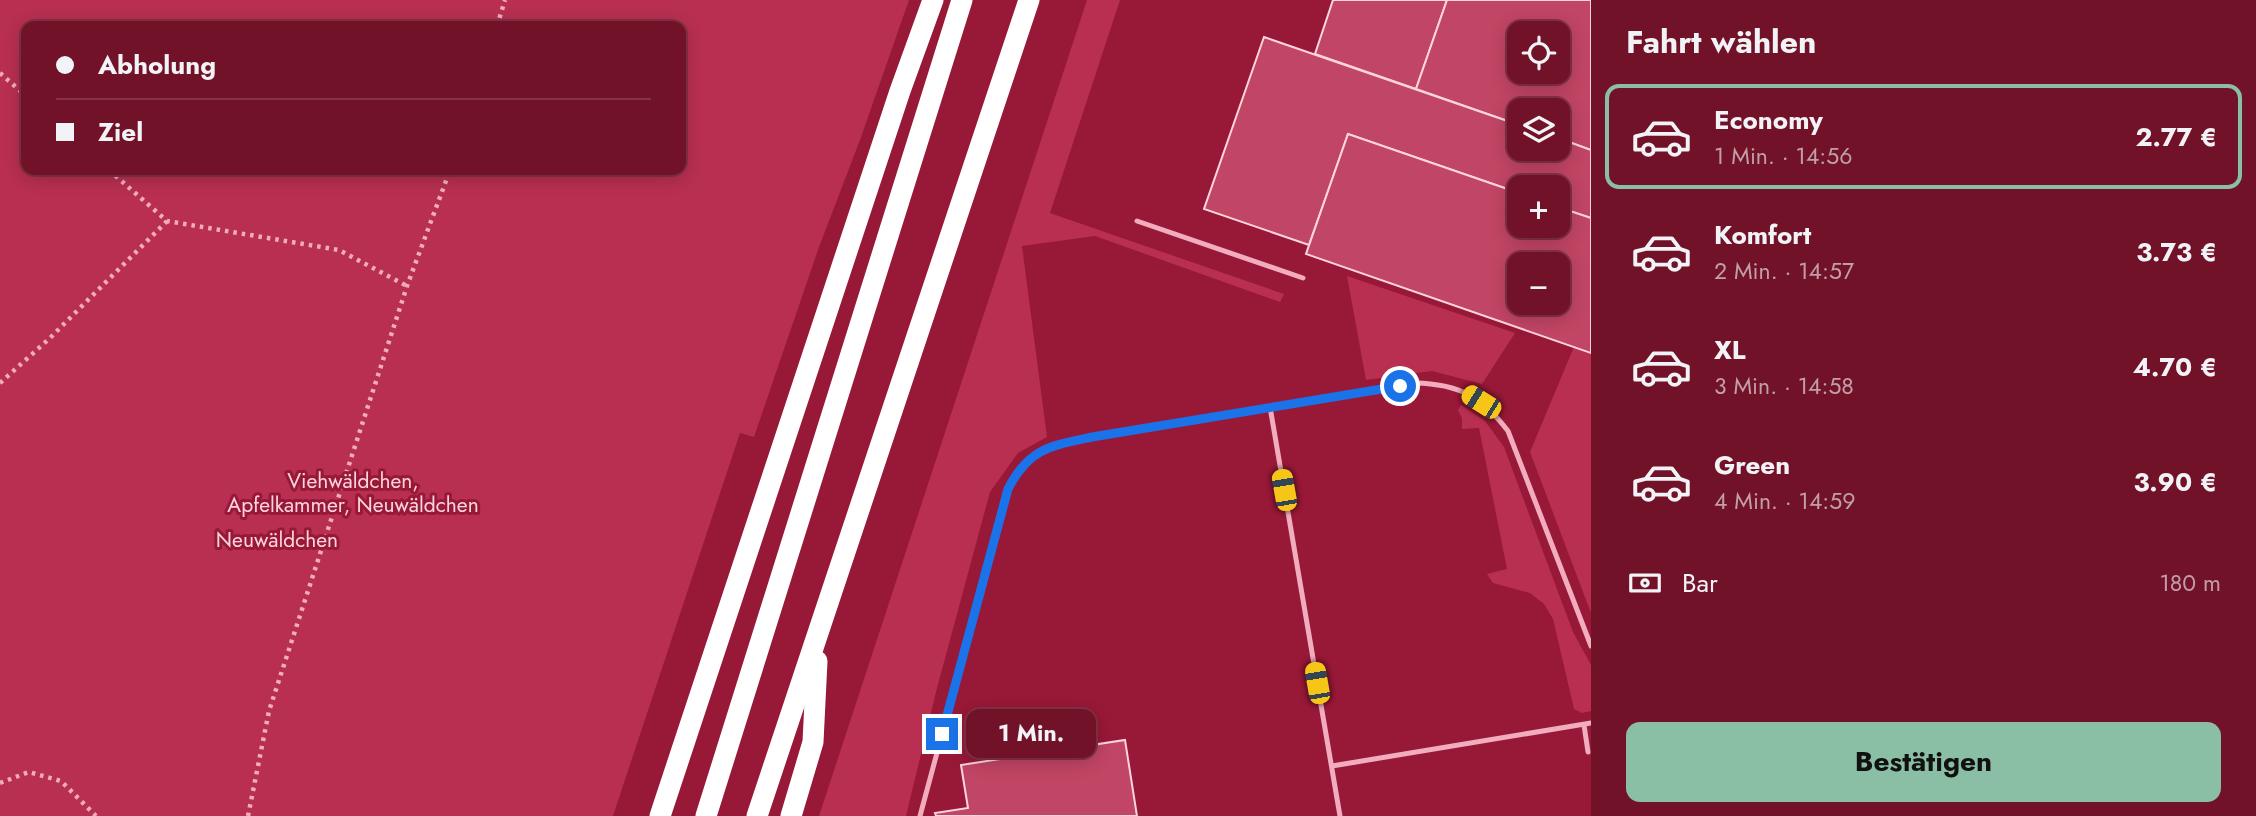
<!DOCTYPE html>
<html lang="de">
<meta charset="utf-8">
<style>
body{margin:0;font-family:Jost,sans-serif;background:#7a2035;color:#f1f3f6;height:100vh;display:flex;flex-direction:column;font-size:26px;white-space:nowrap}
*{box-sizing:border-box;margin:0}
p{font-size:23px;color:#c19ea8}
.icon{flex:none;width:38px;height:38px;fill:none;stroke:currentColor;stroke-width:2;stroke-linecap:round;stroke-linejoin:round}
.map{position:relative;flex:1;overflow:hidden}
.panel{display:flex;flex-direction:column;background:#721229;width:665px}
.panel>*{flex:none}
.hud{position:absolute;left:21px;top:21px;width:665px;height:154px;border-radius:14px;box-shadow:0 4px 18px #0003,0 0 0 2px #843246;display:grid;align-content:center;height:154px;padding:0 35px;background:#721229}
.buttons{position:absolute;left:1507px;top:21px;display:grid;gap:14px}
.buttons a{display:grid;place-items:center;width:63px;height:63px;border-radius:14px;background:#721229;box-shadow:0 4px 18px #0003,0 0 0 2px #843246;font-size:35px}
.end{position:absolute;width:32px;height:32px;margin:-16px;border:9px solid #1a73e8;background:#fff;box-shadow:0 0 0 4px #fff}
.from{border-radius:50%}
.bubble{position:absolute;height:49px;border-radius:14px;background:#721229;box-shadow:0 4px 18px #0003,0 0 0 2px #843246;font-size:23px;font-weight:700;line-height:49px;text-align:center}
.car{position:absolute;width:21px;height:42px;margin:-21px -10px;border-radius:9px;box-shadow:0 0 5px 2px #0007;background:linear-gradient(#f5c518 24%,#345 0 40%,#f5c518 0 76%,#345 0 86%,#f5c518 0)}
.hud b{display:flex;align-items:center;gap:24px;height:66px;font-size:26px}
.hud b+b{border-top:2px solid #843246}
.hud i{width:18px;height:18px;background:#f1f3f6}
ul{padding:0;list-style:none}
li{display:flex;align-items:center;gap:21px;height:105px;margin:0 14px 10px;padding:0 21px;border:4px solid transparent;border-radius:14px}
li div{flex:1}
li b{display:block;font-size:26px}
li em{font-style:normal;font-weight:700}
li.on{border-color:#8abfa5}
li>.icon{width:63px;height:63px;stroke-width:1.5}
h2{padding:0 35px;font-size:32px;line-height:84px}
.pay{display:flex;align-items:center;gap:18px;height:77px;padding:0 35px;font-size:26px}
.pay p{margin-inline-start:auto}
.primary-button{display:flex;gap:14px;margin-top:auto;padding:14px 35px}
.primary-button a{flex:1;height:80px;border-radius:14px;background:#8abfa5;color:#111;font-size:28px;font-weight:700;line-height:80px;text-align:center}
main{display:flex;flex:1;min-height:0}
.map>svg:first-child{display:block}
.green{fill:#b82f51;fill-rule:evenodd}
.building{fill:#c14564;stroke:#fcd4de;stroke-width:2;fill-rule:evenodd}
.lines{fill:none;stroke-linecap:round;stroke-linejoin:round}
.path{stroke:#f1adbe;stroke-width:4.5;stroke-dasharray:3.5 5;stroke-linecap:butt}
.service{stroke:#f1adbe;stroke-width:5}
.motorway{stroke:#fff;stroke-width:21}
.route{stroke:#1a73e8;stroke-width:9}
.labels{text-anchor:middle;stroke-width:6;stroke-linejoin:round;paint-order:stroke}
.park-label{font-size:21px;fill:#fcd4de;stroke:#981837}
</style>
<main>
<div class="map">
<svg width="1591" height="816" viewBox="0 0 1591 816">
<rect width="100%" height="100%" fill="#981837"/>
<g class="green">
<path d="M 0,0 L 909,0 L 860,140 L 819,247 L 754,437 L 740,433 L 613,816 L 0,816 ZM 681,26 L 681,170 L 26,170 L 26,26 Z"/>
<polygon points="1087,0 1120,0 1050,213 1284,294 1280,302 1095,236 1022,246 1047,437 1018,453 990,492 937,688 906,816 819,816"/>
<polygon points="1347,276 1515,333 1482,384 1432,371 1366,380"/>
<polygon points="1576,342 1591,347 1591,613 1530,452"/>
<polygon points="1461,405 1485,421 1504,447 1573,632 1591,665 1591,711 1582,713 1574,709 1553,619 1544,604 1530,593 1493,583 1487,574 1507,569 1479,428 1462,429 1462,418 1458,410"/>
</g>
<g class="building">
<polygon points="1333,0 1447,0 1416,89 1315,54"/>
<path d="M 1447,0 L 1591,0 L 1591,150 L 1558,138 L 1558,110 L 1519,110 L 1519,125 L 1416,89 ZM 1519,33 L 1558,33 L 1558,72 L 1519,72 Z"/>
<polygon points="1264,37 1519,125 1519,149 1558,149 1558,138 1591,150 1591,218 1558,207 1558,187 1519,187 1519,193 1348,134 1309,245 1204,209"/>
<path d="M 1348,134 L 1519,193 L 1519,226 L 1558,226 L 1558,207 L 1591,218 L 1591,353 L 1306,254 ZM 1519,264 L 1558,264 L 1558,303 L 1519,303 Z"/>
<polygon points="1125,740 1137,816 936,816 935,813 968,808 961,765"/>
</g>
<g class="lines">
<g class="path">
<polyline points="497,26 505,0"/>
<polyline points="0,73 26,96"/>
<polyline points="109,170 167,221 339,250 407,286"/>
<polyline points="0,383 50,338 167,221"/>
<polyline points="0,783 29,772 61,781 96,816"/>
<polyline points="248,816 269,711 407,286 450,170"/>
</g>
<g class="service">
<polyline points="1137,221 1303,278"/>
<polyline points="1270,407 1340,816"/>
<polyline points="1584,725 1588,752"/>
<polyline points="1332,766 1591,723"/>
<path d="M 920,816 L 1008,489 C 1029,448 1050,446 1092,437 L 1415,383 C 1459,384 1481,396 1508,431 L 1591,646"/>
</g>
<g class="motorway">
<polyline points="660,816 900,91 933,0"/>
<polyline points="706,816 962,0"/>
<polyline points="757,816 1029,0"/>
<polyline points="791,816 813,742 817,661"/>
</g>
</g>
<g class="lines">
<path class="route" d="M 942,734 L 1008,489 C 1029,448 1050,446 1092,437 L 1400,386"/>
</g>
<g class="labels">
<g class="park-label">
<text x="353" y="488">Viehwäldchen,<tspan x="353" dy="24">Apfelkammer, Neuwäldchen</tspan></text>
<text x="277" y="547">Neuwäldchen</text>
</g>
</g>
</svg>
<div class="buttons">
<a><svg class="icon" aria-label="locate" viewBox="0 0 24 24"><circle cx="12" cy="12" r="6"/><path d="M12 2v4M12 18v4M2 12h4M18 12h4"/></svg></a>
<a><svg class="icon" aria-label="layers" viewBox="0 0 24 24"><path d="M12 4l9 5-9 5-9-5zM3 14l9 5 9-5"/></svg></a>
<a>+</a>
<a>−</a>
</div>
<i class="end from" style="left:1400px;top:386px"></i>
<i class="end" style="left:942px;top:734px"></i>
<div class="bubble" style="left:966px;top:709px;width:130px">1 Min.</div>
<i class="car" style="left:1481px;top:402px;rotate:302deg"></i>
<i class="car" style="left:1284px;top:490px;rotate:350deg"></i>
<i class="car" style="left:1317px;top:683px;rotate:350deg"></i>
<div class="hud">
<b><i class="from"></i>Abholung</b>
<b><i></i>Ziel</b>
</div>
</div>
<section class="panel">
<h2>Fahrt wählen</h2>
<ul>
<li class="on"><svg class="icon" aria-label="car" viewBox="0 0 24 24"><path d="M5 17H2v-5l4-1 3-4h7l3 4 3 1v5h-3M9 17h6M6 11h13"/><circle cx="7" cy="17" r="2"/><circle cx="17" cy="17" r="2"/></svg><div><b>Economy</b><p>1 Min. · 14:56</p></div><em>2.77 €</em></li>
<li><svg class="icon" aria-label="car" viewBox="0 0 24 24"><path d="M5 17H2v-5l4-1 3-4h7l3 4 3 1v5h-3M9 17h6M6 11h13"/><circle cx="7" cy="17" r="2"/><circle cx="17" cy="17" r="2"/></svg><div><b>Komfort</b><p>2 Min. · 14:57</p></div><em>3.73 €</em></li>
<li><svg class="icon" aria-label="car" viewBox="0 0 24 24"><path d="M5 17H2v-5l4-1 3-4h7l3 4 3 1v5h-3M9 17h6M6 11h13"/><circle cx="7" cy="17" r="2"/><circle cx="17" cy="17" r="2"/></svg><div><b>XL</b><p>3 Min. · 14:58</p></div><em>4.70 €</em></li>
<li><svg class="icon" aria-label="car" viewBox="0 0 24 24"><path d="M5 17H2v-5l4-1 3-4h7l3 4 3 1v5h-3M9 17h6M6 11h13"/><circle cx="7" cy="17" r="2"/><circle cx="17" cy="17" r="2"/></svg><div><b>Green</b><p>4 Min. · 14:59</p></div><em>3.90 €</em></li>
</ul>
<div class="pay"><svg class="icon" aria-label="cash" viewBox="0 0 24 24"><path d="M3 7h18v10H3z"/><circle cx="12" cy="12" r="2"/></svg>Bar<p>180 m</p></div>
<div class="primary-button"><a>Bestätigen</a></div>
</section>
</main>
